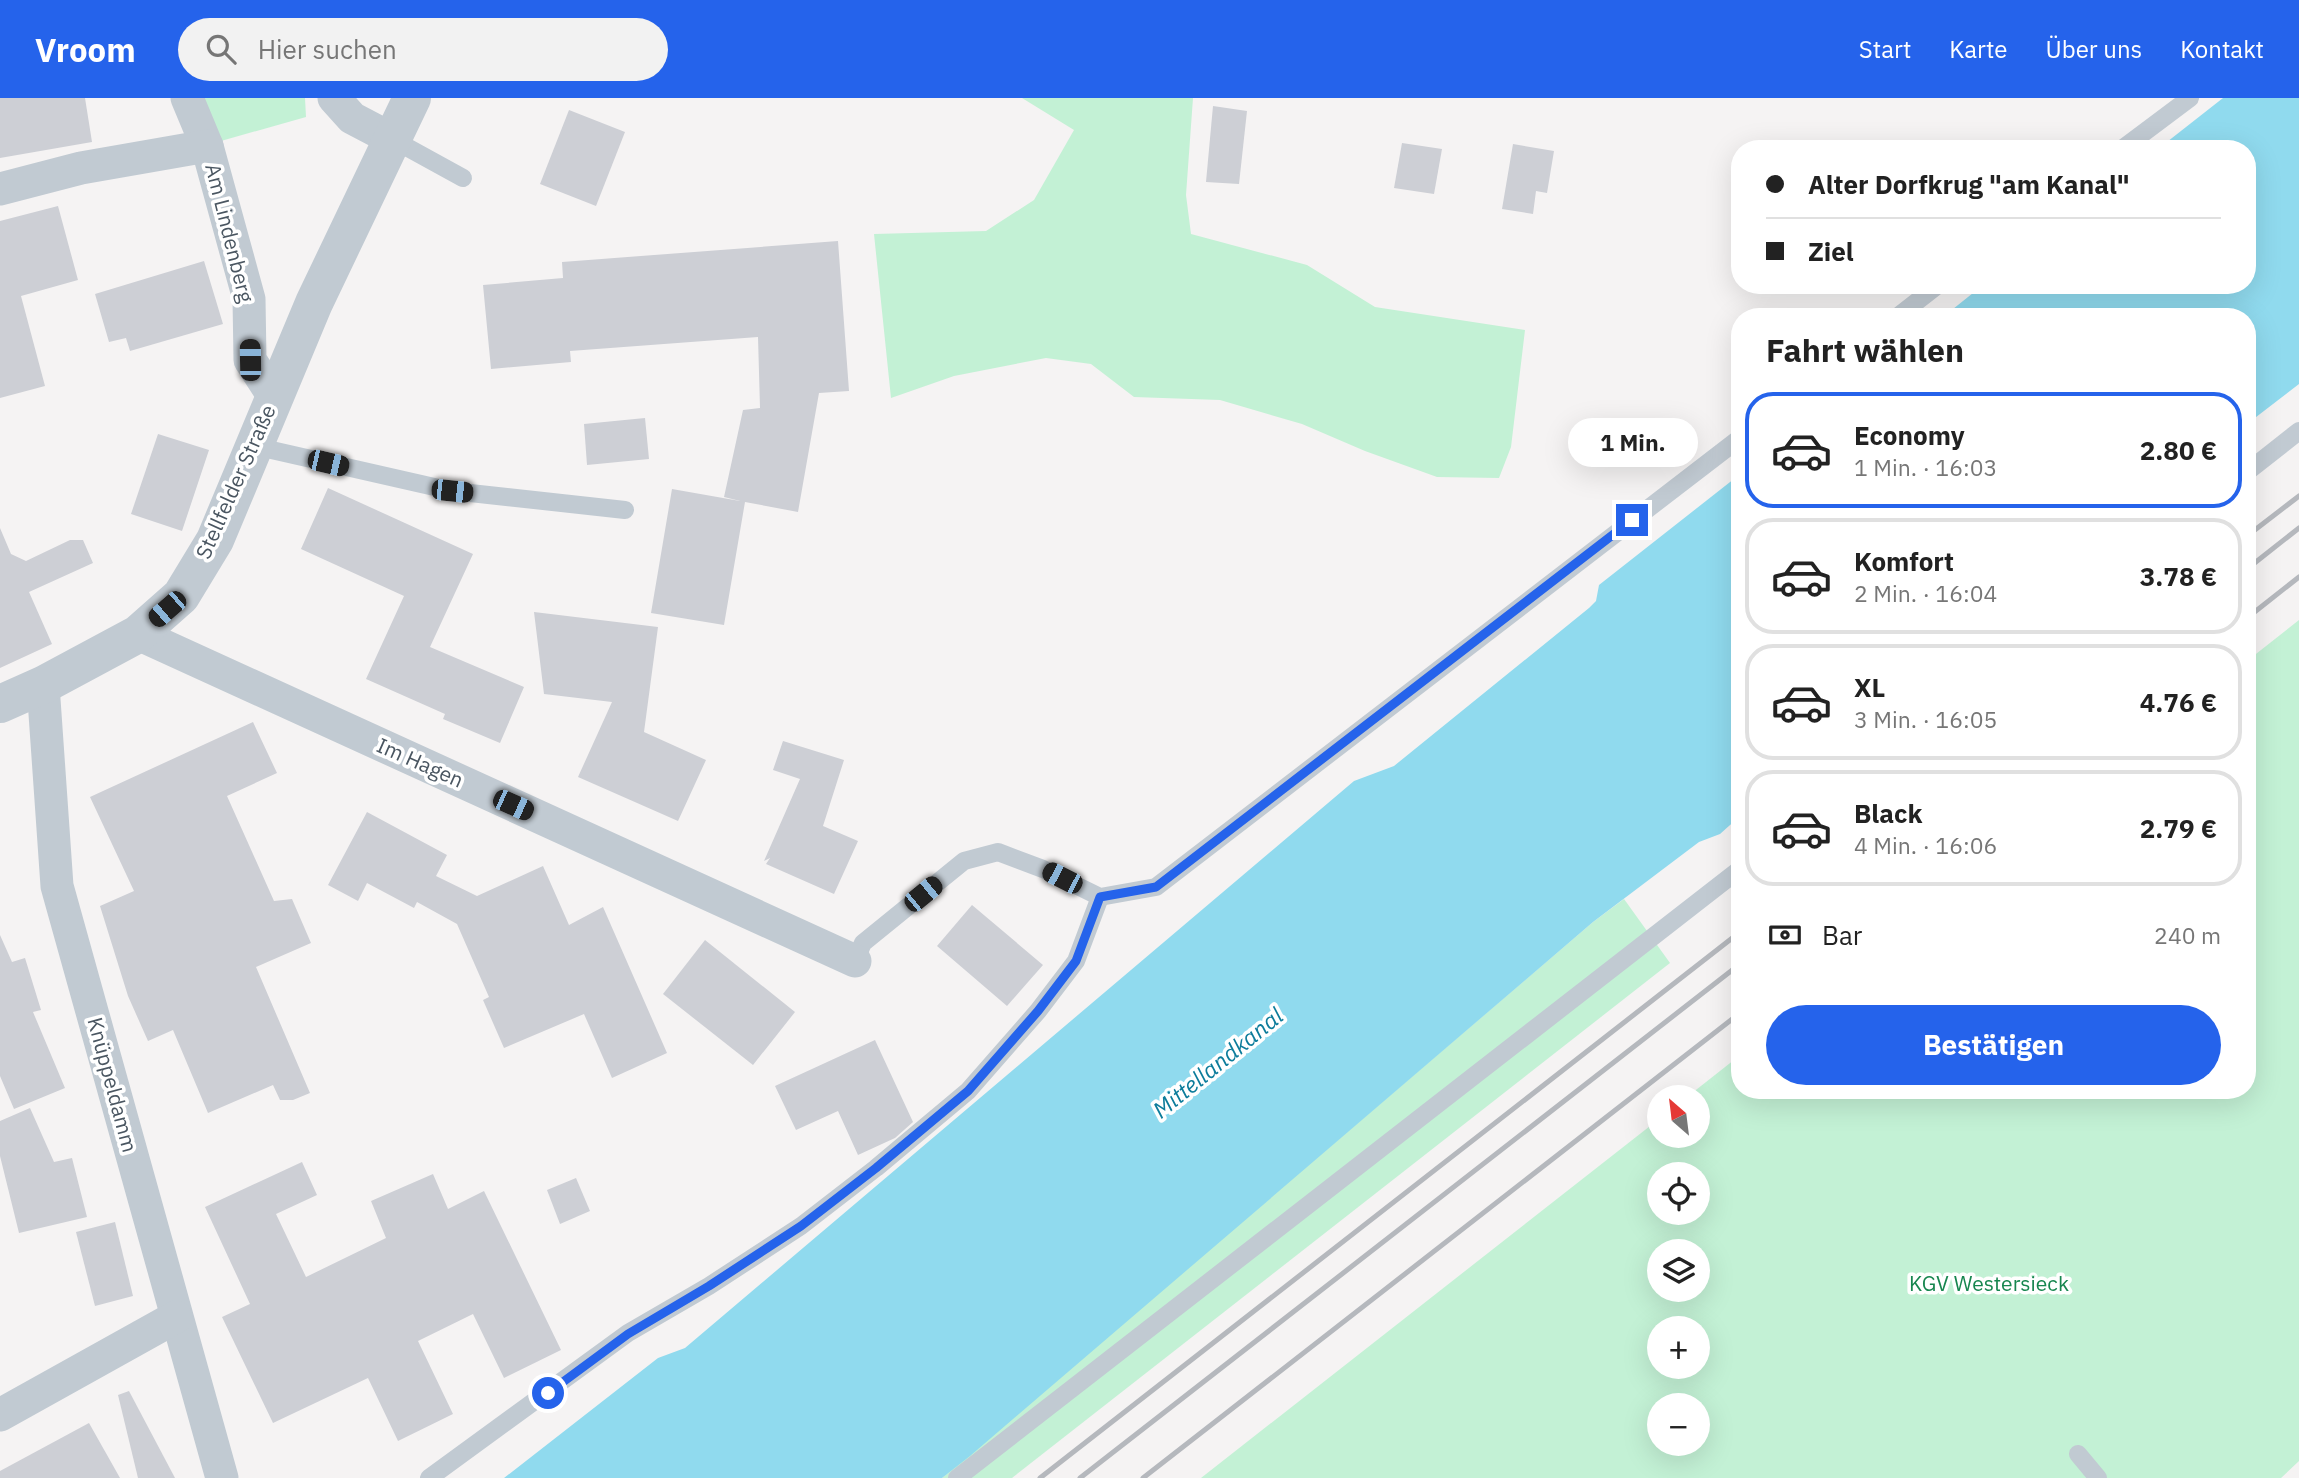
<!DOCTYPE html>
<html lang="de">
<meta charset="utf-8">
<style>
body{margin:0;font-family:"IBM Plex Sans",sans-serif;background:#f2f2f2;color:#222;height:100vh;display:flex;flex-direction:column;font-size:26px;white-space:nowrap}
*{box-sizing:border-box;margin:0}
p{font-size:23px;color:#767676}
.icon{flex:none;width:38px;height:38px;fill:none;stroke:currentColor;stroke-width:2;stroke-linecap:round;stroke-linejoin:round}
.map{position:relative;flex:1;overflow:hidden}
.drawer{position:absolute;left:1731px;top:210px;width:525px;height:791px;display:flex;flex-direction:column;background:#fff;border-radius:28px;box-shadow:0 7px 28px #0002}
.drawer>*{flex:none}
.banner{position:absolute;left:1731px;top:42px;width:525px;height:154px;border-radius:28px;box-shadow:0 7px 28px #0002;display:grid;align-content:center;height:154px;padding:0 35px;background:#fff}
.needle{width:46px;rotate:332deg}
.fabs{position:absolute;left:1647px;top:987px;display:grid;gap:14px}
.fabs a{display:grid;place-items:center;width:63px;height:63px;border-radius:50%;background:#fff;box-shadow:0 7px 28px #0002;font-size:35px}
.end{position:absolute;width:32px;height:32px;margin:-16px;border:9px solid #2563eb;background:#fff;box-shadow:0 0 0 4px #fff}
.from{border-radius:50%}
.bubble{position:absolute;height:49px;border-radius:24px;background:#fff;box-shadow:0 7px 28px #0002;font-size:23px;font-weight:700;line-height:49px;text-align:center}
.car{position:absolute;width:21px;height:42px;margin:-21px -10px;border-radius:9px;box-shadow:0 0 5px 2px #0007;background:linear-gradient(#222 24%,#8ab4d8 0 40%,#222 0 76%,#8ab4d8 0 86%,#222 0)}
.banner b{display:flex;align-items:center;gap:24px;height:66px;font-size:26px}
.banner b+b{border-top:2px solid #e0e0e0}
.banner i{width:18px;height:18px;background:#222}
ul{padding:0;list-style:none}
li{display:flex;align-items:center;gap:21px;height:116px;margin:0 14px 10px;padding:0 21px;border:4px solid #e0e0e0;border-radius:28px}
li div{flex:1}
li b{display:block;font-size:26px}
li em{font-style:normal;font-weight:700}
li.active{border-color:#2563eb}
li>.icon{width:63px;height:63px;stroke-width:1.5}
h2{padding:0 35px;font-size:32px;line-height:84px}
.pay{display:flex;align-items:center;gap:18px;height:77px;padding:0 35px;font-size:26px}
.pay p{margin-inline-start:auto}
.primary-button{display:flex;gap:14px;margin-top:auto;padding:14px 35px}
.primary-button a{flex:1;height:80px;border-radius:42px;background:#2563eb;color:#fff;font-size:28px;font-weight:700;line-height:80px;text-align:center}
header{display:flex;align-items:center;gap:42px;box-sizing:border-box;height:98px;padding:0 35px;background:#2563eb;color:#fff}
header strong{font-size:33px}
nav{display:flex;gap:38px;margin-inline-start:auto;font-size:24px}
.search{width:490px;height:63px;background:#f2f2f2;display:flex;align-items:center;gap:18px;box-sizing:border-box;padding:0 24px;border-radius:38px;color:#767676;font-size:26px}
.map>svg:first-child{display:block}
.green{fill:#c3f1d5;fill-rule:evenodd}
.water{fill:#90daee}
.building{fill:#cdcfd5}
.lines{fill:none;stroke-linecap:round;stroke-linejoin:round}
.service{stroke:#c1cad2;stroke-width:18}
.minor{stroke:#c1cad2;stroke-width:33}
.tertiary{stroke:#c1cad2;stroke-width:38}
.rail{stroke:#b5b8bd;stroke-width:5}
.route{stroke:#2563eb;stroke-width:9}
.labels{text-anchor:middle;stroke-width:7;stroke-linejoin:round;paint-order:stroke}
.street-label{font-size:21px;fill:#4a5661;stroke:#fff}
.park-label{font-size:21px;fill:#17864f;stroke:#fff}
.water-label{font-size:23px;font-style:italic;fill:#0c7c9b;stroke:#fff}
</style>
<header>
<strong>Vroom</strong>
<div class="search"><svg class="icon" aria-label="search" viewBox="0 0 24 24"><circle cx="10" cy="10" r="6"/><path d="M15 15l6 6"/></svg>Hier suchen</div>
<nav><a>Start</a><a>Karte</a><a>Über uns</a><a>Kontakt</a></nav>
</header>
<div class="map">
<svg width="2299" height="1380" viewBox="0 0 2299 1380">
<rect width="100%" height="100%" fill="#f5f3f3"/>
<g class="green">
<polygon points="201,0 305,0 306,19 221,43"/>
<polygon points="1022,0 1193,0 1186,97 1191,136 1307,167 1375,209 1525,232 1511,349 1499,380 1437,379 1365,353 1302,326 1220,302 1134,299 1091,266 1046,260 954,278 891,300 874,136 986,133 1034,102 1074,32"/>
<path d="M 2299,522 L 2299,1363 L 2281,1380 L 1201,1380 L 1659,1021 L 1659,1038 L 1698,1038 L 1698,999 L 1687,999 L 1739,958 L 1740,992 L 2247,992 L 2247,563 ZM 1659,1076 L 1698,1076 L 1698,1115 L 1659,1115 ZM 1659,1153 L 1698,1153 L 1698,1192 L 1659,1192 ZM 1659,1230 L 1698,1230 L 1698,1269 L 1659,1269 ZM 1659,1307 L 1698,1307 L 1698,1346 L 1659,1346 Z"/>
<polygon points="1624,801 1670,865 1012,1380 942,1380 1593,824"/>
</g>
<g class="water">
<polygon points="2223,0 2299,0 2299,286 2247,326 2247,219 1943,219 1983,187 2247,187 2247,51 2158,51"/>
<polygon points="1739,377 1739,719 1720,736 1699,744 1593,824 970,1358 942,1380 504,1380 658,1260 685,1250 1354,683 1394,668 1589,510 1596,503 1599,487"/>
</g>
<g class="building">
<polygon points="0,0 85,0 92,44 0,60"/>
<polygon points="1213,8 1247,13 1239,86 1206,84"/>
<polygon points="569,12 625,34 596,108 540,86"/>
<polygon points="1402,45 1442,51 1434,96 1394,90"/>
<polygon points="1513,46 1554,53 1547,95 1536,93 1533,116 1502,111"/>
<polygon points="58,108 78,182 21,198 45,288 0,300 0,123"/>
<polygon points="838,143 849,293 819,295 798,414 745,404 724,527 651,515 672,391 740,403 724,399 743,312 760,310 758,239 570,253 571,264 491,271 483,187 563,180 562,164"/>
<polygon points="204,163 223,226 130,253 126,240 109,244 95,196"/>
<polygon points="645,320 649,361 587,367 584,326"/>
<polygon points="158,336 209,352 182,433 131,416"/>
<polygon points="328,390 473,456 430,549 524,589 500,645 443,621 445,616 366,581 404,498 301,451"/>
<polygon points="0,430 11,456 26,463 70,442 83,442 93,465 29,494 52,546 0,570"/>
<polygon points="534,514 658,529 644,634 706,662 678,723 578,679 612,604 544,596"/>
<polygon points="253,624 277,675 227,698 274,803 292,801 311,845 256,869 310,995 293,1002 280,1002 273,987 208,1015 173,932 148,943 128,898 100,808 134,793 90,699"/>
<polygon points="783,643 844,662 823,728 858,743 834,796 766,766 770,760 764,763 800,681 773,672"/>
<polygon points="367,714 447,757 436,778 477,798 543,768 569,827 603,809 667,955 612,980 584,916 504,950 483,902 489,899 457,826 417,804 414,810 367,785 358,803 328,787"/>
<polygon points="972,807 1043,867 1007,908 937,848"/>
<polygon points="0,837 12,864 25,860 41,912 33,914 65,990 14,1011 0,978"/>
<polygon points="705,842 795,914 753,967 663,896"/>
<polygon points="875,942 913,1024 895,1040 858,1057 838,1013 796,1032 775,988"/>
<polygon points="30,1010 54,1064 72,1060 87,1119 19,1135 0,1058 0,1023"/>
<polygon points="302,1064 317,1097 276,1116 306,1179 386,1140 371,1103 433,1076 448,1111 484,1093 561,1252 504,1280 473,1216 418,1243 453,1316 398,1343 368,1280 273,1325 222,1219 250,1206 205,1109"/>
<polygon points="576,1080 590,1113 560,1126 547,1092"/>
<polygon points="115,1124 133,1198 95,1208 76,1134"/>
<polygon points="129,1293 175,1380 138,1380 118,1297"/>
<polygon points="89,1325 120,1380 0,1380 0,1373"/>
</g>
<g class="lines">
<g class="service">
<polyline points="392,41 463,80"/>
<polyline points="2122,51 2190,0"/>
<polyline points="1897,219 1938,187"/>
<polyline points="254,348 452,393 625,412"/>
<polyline points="2247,374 2299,333"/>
<polyline points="855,863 863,845 964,763 998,754 1043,771 1100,799 1156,789 1740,340"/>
<polyline points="2078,1356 2098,1380"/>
<polyline points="429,1380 628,1235 709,1188 801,1128 876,1070 968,993 1038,913 1076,863 1100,799"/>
<polyline points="957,1380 1740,771"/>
</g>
<g class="minor">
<polyline points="187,0 207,48 249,201 250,262 274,299"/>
<polyline points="334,0 352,20 392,41"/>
<polyline points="0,91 81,70 207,48"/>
<polyline points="138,536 855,863"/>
<polyline points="43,587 57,788 222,1380"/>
<polyline points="0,1317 176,1219"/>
</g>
<polyline class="tertiary" points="0,606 43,587 138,536 181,498 215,442 314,205 412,0"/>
<g class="rail">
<polyline points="2247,438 2299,398"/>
<polyline points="2247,471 2299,430"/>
<polyline points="2247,520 2299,479"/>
<polyline points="1040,1380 1740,834"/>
<polyline points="1080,1380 1740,866"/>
<polyline points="1143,1380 1740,915"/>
</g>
</g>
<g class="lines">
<polyline class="route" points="548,1295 628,1236 709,1188 801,1128 876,1070 968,993 1038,913 1076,863 1100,799 1156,789 1632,422"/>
</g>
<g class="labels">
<g class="street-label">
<text transform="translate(229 135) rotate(76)" y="7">Am Lindenberg</text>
<text transform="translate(236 384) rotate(-66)" y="7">Stellfelder Straße</text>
<text transform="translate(420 665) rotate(24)" y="7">Im Hagen</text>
<text transform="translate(112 987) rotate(75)" y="7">Knüppeldamm</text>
</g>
<g class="park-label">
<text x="1989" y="1193">KGV Westersieck</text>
</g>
<g class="water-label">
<text transform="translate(1218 965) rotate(-39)" y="8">Mittellandkanal</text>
</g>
</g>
</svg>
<div class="fabs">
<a><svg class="needle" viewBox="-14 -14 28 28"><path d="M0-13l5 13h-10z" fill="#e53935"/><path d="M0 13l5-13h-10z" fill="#767676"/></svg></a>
<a><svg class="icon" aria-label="locate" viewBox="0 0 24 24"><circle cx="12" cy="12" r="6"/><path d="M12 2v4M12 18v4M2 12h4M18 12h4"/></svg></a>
<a><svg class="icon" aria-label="layers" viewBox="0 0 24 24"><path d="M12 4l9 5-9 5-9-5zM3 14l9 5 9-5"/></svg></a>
<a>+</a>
<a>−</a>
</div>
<i class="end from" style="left:548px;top:1295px"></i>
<i class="end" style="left:1632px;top:422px"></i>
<div class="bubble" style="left:1568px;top:320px;width:130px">1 Min.</div>
<i class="car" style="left:250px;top:262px;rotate:359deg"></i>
<i class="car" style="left:328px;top:365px;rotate:103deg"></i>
<i class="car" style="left:452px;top:393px;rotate:96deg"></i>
<i class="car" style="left:167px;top:511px;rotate:229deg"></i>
<i class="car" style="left:513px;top:707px;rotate:114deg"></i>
<i class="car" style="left:1062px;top:780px;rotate:297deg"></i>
<i class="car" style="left:923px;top:796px;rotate:51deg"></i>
<div class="banner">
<b><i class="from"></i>Alter Dorfkrug &quot;am Kanal&quot;</b>
<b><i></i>Ziel</b>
</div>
<section class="drawer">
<h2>Fahrt wählen</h2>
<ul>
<li class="active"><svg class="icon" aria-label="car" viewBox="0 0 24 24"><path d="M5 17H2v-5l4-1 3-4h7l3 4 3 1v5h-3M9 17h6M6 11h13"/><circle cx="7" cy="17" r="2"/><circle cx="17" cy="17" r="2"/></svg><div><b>Economy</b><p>1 Min. · 16:03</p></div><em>2.80 €</em></li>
<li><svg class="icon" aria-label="car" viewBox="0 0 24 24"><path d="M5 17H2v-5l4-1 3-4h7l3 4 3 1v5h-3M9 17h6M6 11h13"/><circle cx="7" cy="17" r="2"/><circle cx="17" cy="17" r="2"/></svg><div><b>Komfort</b><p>2 Min. · 16:04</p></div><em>3.78 €</em></li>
<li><svg class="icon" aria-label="car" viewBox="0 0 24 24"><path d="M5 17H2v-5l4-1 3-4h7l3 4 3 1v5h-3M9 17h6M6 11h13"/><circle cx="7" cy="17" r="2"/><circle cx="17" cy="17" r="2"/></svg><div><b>XL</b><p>3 Min. · 16:05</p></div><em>4.76 €</em></li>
<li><svg class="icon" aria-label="car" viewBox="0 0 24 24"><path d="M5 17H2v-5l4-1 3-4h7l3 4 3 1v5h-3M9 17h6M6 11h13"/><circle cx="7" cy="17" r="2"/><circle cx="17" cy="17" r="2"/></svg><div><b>Black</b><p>4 Min. · 16:06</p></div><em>2.79 €</em></li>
</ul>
<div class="pay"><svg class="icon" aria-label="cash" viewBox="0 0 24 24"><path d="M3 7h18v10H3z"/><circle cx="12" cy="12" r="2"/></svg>Bar<p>240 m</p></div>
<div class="primary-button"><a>Bestätigen</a></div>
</section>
</div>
